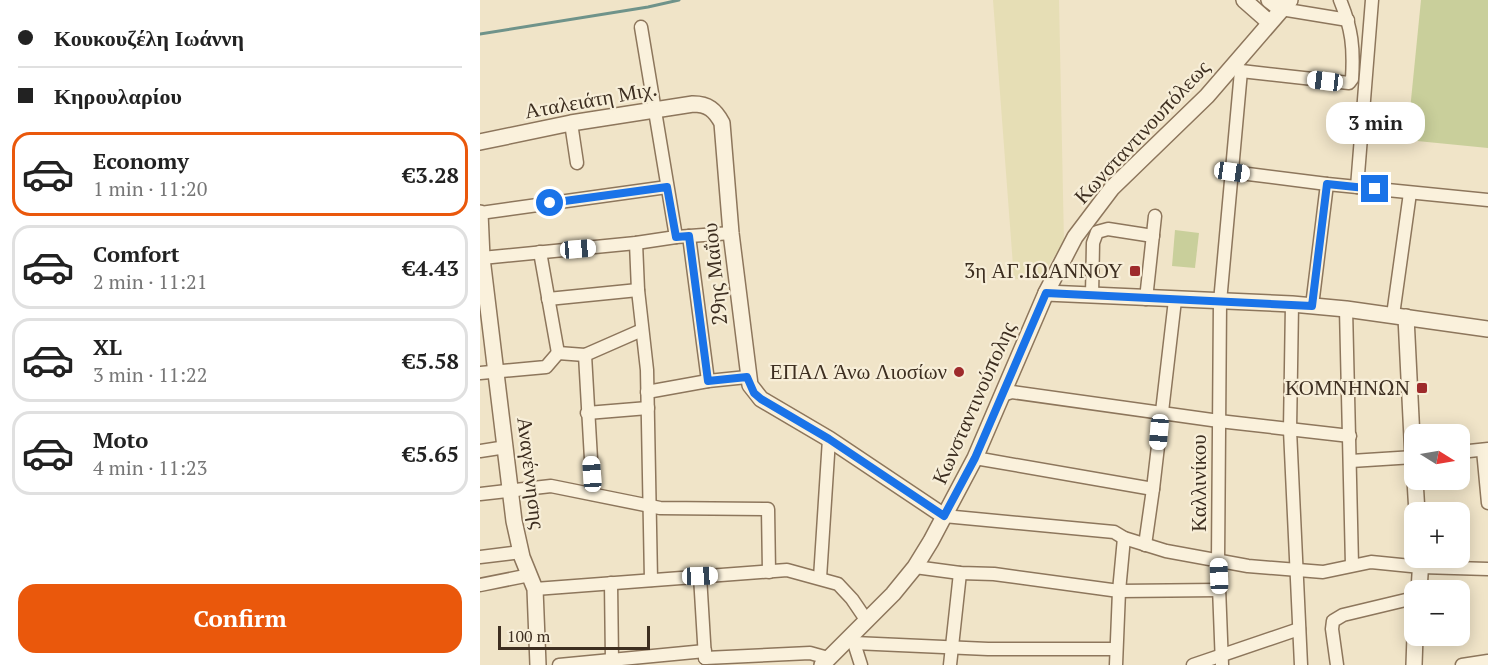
<!DOCTYPE html>
<meta charset="utf-8">
<style>
body{margin:0;font-family:"PT Serif",serif;background:#f2f2f2;color:#222;height:100vh;display:flex;flex-direction:column;font-size:22px;white-space:nowrap}
*{box-sizing:border-box;margin:0}
p{font-size:20px;color:#767676}
.icon{flex:none;width:33px;height:33px;fill:none;stroke:currentColor;stroke-width:2;stroke-linecap:round;stroke-linejoin:round}
.map{position:relative;flex:1;overflow:hidden}
.sheet{display:flex;flex-direction:column;background:#fff;width:480px}
.sheet>*{flex:none}
.banner{display:grid;align-content:center;height:132px;padding:0 18px;background:#fff}
.needle{width:39px;rotate:101deg}
.tools{position:absolute;left:924px;top:424px;display:grid;gap:12px}
.tools a{display:grid;place-items:center;width:66px;height:66px;border-radius:12px;background:#fff;box-shadow:0 3px 15px #0003;font-size:30px}
.scale{position:absolute;left:18px;bottom:15px;width:152px;box-sizing:border-box;padding-left:6px;border:3px solid #3d2e20;border-top:0;font-size:16px;line-height:21px;white-space:nowrap;color:#3d2e20;-webkit-text-stroke:4px #f7eed8;paint-order:stroke}
.end{position:absolute;width:27px;height:27px;margin:-14px;border:8px solid #1a73e8;background:#fff;box-shadow:0 0 0 3px #fff}
.from{border-radius:50%}
.bubble{position:absolute;height:42px;border-radius:18px;background:#fff;box-shadow:0 3px 15px #0003;font-size:20px;font-weight:700;line-height:42px;text-align:center}
.car{position:absolute;width:18px;height:36px;margin:-18px -9px;border-radius:8px;box-shadow:0 0 4px 2px #0007;background:linear-gradient(#fff 24%,#345 0 40%,#fff 0 76%,#345 0 86%,#fff 0)}
.banner b{display:flex;align-items:center;gap:21px;height:57px;font-size:22px}
.banner b+b{border-top:2px solid #e0e0e0}
.banner i{width:15px;height:15px;background:#222}
ul{padding:0;list-style:none}
li{display:flex;align-items:center;gap:18px;height:84px;margin:0 12px 9px;padding:0 6px;border:3px solid #e0e0e0;border-radius:18px}
li div{flex:1}
li b{display:block;font-size:22px}
li em{font-style:normal;font-weight:700}
li.on{border-color:#ea580c}
li>.icon{width:54px;height:54px;stroke-width:1.5}
.primary-button{display:flex;gap:12px;margin-top:auto;padding:12px 18px}
.primary-button a{flex:1;height:69px;border-radius:18px;background:#ea580c;color:#fff;font-size:24px;font-weight:700;line-height:69px;text-align:center}
main{display:flex;flex:1;min-height:0}
.map>svg:first-child{display:block}
.farmland{fill:#e6deb5}
.green{fill:#c9cf9b}
.lines{fill:none;stroke-linecap:round;stroke-linejoin:round}
.stream{stroke:#6f938a;stroke-width:3}
.minor-casing{stroke:#8d765c;stroke-width:15}
.tertiary-casing{stroke:#8d765c;stroke-width:18}
.minor{stroke:#faf1dc;stroke-width:12}
.tertiary{stroke:#faf1dc;stroke-width:15}
.route{stroke:#1a73e8;stroke-width:8}
.poi-dot{fill:#9e2a2b;stroke:#f7eed8;stroke-width:2}
.labels{text-anchor:middle;stroke-width:4.5;stroke-linejoin:round;paint-order:stroke}
.street-label{font-size:21px;fill:#3d2e20;stroke:#f7eed8}
.poi-label{font-size:21px;fill:#3d2e20;stroke:#f7eed8;text-anchor:end}
</style>
<main>
<section class="sheet">
<div class="banner">
<b><i class="from"></i>Κουκουζέλη Ιωάννη</b>
<b><i></i>Κηρουλαρίου</b>
</div>
<ul>
<li class="on"><svg class="icon" aria-label="car" viewBox="0 0 24 24"><path d="M5 17H2v-5l4-1 3-4h7l3 4 3 1v5h-3M9 17h6M6 11h13"/><circle cx="7" cy="17" r="2"/><circle cx="17" cy="17" r="2"/></svg><div><b>Economy</b><p>1 min · 11:20</p></div><em>€3.28</em></li>
<li><svg class="icon" aria-label="car" viewBox="0 0 24 24"><path d="M5 17H2v-5l4-1 3-4h7l3 4 3 1v5h-3M9 17h6M6 11h13"/><circle cx="7" cy="17" r="2"/><circle cx="17" cy="17" r="2"/></svg><div><b>Comfort</b><p>2 min · 11:21</p></div><em>€4.43</em></li>
<li><svg class="icon" aria-label="car" viewBox="0 0 24 24"><path d="M5 17H2v-5l4-1 3-4h7l3 4 3 1v5h-3M9 17h6M6 11h13"/><circle cx="7" cy="17" r="2"/><circle cx="17" cy="17" r="2"/></svg><div><b>XL</b><p>3 min · 11:22</p></div><em>€5.58</em></li>
<li><svg class="icon" aria-label="car" viewBox="0 0 24 24"><path d="M5 17H2v-5l4-1 3-4h7l3 4 3 1v5h-3M9 17h6M6 11h13"/><circle cx="7" cy="17" r="2"/><circle cx="17" cy="17" r="2"/></svg><div><b>Moto</b><p>4 min · 11:23</p></div><em>€5.65</em></li>
</ul>
<div class="primary-button"><a>Confirm</a></div>
</section>
<div class="map">
<svg width="1008" height="665" viewBox="0 0 1008 665">
<rect width="100%" height="100%" fill="#f0e4c8"/>
<polygon class="farmland" points="513,0 579,0 584,242 559,280 534,279"/>
<g class="green">
<polygon points="941,0 1008,0 1008,148 927,140"/>
<polygon points="695,230 719,233 715,268 692,266"/>
</g>
<g class="lines">
<polyline class="stream" points="0,34 168,7 199,0"/>
<g class="minor-casing">
<g id="minor">
<polyline points="801,9 868,20"/>
<polyline points="161,27 196,237"/>
<path d="M 757,67 L 761,71 L 869,83 L 872,79 C 874,48 872,29 860,0"/>
<polyline points="91,123 97,163"/>
<polyline points="752,172 847,184 1008,200"/>
<polyline points="877,187 892,0"/>
<polyline points="0,213 187,187"/>
<polyline points="209,236 228,381"/>
<polyline points="156,243 158,290 167,370 171,580"/>
<polyline points="60,252 78,353"/>
<polyline points="2,258 156,243 196,237 251,233"/>
<polyline points="612,296 613,243 617,232 628,229 673,236"/>
<polyline points="68,299 158,290"/>
<polyline points="666,299 675,216"/>
<polyline points="812,304 810,430 821,665"/>
<polyline points="832,306 847,184"/>
<polyline points="866,309 872,565"/>
<polyline points="913,315 930,193"/>
<polyline points="78,353 105,355 162,330"/>
<polyline points="105,355 113,494"/>
<polyline points="0,373 66,367 78,353"/>
<polyline points="167,392 228,381 267,377"/>
<polyline points="522,395 532,392 739,421 870,436"/>
<polyline points="107,413 168,408"/>
<polyline points="1003,450 1008,503"/>
<polyline points="0,451 26,447"/>
<polyline points="980,452 1008,449"/>
<polyline points="495,458 673,489"/>
<polyline points="871,461 934,457"/>
<polyline points="0,494 71,486 180,508 288,509 289,572"/>
<polyline points="464,516 634,532 644,538 686,551 768,566 843,572 891,562 941,567 1008,569"/>
<polyline points="665,545 673,489 695,300"/>
<polyline points="0,557 41,552"/>
<polyline points="435,567 480,573 514,574 639,591 739,590"/>
<polyline points="220,576 225,658"/>
<polyline points="340,578 349,439"/>
<polyline points="131,583 132,661"/>
<polyline points="0,585 50,575"/>
<polyline points="55,589 307,570 358,584 372,599 387,621"/>
<polyline points="370,639 374,643 381,665"/>
<polyline points="374,643 508,649 636,649"/>
<polyline points="225,658 330,653 348,658"/>
<polyline points="79,665 225,651"/>
<polyline points="470,665 480,573"/>
<polyline points="636,665 639,591 644,538"/>
<polyline points="713,665 819,629"/>
<polyline points="742,665 738,561 740,302 761,71"/>
<polyline points="857,665 852,629 853,621 863,615 934,598"/>
<polyline points="982,665 1008,661"/>
</g>
</g>
<g class="tertiary-casing">
<g id="tertiary">
<polyline points="764,0 789,22"/>
<polyline points="789,0 801,9"/>
<path d="M 0,142 L 91,123 L 213,104 C 228,104 235,110 242,123 L 251,233 L 270,385 L 281,399 L 349,439 L 464,516"/>
<polyline points="0,213 2,258 34,521 42,557 55,589 58,665"/>
<polyline points="566,293 812,304 866,309 1008,329"/>
<polyline points="926,317 934,479"/>
<polyline points="935,480 937,513"/>
<polyline points="939,591 941,558"/>
<polyline points="342,665 413,594 435,567 451,541 495,458 566,293 595,237 632,188 727,96 810,0"/>
<polyline points="934,665 935,636"/>
</g>
</g>
<use href="#minor" class="minor"/>
<use href="#tertiary" class="tertiary"/>
</g>
<g class="lines">
<polyline class="route" points="70,203 187,187 196,237 209,236 228,381 267,377 274,393 281,399 349,439 464,516 495,458 566,293 832,306 847,184 895,189"/>
</g>
<g class="poi-dot">
<rect x="649" y="265" width="12" height="12" rx="3"/>
<circle cx="479" cy="372" r="6"/>
<rect x="936" y="382" width="12" height="12" rx="3"/>
</g>
<g class="labels">
<g class="street-label">
<text transform="translate(111 100) rotate(-10)" y="7">Αταλειάτη Μιχ.</text>
<text transform="translate(662 132) rotate(-47)" y="7">Κωνσταντινουπόλεως</text>
<text transform="translate(235 274) rotate(-96)" y="7">29ης Μαΐου</text>
<text transform="translate(494 403) rotate(-66)" y="7">Κωνσταντινούπολης</text>
<text transform="translate(51 473) rotate(83)" y="7">Αναγέννησης</text>
<text transform="translate(719 483) rotate(-90)" y="7">Καλλινίκου</text>
</g>
<g class="poi-label">
<text x="643" y="278">3η ΑΓ.ΙΩΑΝΝΟΥ</text>
<text x="467" y="379">ΕΠΑΛ Άνω Λιοσίων</text>
<text x="930" y="395">ΚΟΜΝΗΝΩΝ</text>
</g>
</g>
</svg>
<div class="tools">
<a><svg class="needle" viewBox="-14 -14 28 28"><path d="M0-13l5 13h-10z" fill="#e53935"/><path d="M0 13l5-13h-10z" fill="#767676"/></svg></a>
<a>+</a>
<a>−</a>
</div>
<div class="scale">100 m</div>
<i class="end from" style="left:70px;top:203px"></i>
<i class="end" style="left:895px;top:189px"></i>
<div class="bubble" style="left:846px;top:102px;width:99px">3 min</div>
<i class="car" style="left:845px;top:81px;rotate:277deg"></i>
<i class="car" style="left:752px;top:172px;rotate:98deg"></i>
<i class="car" style="left:98px;top:249px;rotate:85deg"></i>
<i class="car" style="left:679px;top:432px;rotate:185deg"></i>
<i class="car" style="left:112px;top:474px;rotate:356deg"></i>
<i class="car" style="left:220px;top:576px;rotate:88deg"></i>
<i class="car" style="left:739px;top:576px;rotate:358deg"></i>
</div>
</main>
